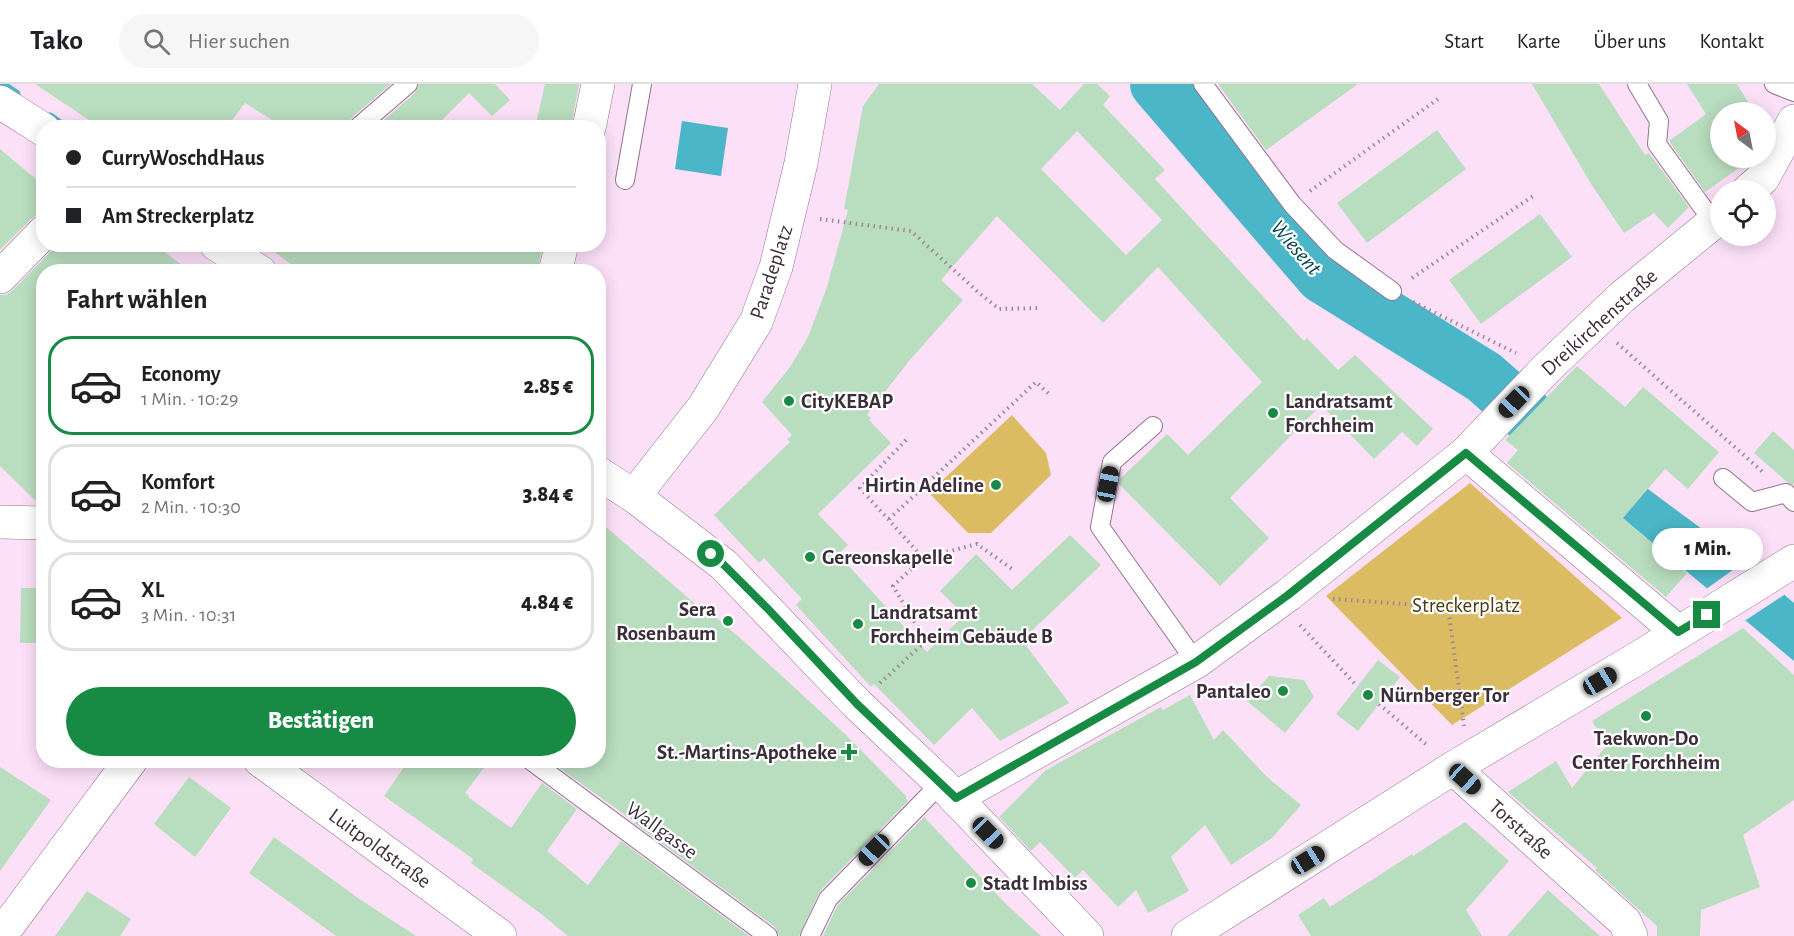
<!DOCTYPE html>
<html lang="de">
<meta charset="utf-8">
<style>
body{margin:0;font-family:"Alegreya Sans",sans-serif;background:#f6f6f6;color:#202124;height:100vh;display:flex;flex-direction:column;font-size:22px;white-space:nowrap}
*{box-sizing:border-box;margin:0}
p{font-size:20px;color:#757577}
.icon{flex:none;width:33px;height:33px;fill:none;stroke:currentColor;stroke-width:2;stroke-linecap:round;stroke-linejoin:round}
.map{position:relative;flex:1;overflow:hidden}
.panel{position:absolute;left:36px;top:180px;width:570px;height:504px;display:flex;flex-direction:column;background:#fff;border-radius:24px;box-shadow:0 3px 15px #0003}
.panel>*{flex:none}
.top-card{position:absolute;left:36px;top:36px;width:570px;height:132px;border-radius:24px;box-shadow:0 3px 15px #0003;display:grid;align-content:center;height:132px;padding:0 30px;background:#fff}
.needle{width:39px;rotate:328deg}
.fabs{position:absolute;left:1710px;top:18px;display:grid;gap:12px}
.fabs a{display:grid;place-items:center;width:66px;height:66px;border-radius:50%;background:#fff;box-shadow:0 3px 15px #0003;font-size:30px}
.end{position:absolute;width:27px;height:27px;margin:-14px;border:8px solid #178a44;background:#fff;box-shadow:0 0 0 3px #fff}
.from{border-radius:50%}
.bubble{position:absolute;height:42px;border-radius:21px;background:#fff;box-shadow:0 3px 15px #0003;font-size:20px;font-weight:800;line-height:42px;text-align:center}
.car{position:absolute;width:18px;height:36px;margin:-18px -9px;border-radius:8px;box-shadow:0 0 4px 2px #0007;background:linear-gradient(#222 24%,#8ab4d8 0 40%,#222 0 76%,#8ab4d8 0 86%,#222 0)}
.top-card b{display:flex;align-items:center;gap:21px;height:57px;font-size:22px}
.top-card b+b{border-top:2px solid #e0e0e0}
.top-card i{width:15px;height:15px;background:#202124}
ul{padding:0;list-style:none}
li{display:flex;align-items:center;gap:18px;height:99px;margin:0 12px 9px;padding:0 18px;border:3px solid #e0e0e0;border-radius:24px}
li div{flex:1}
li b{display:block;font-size:22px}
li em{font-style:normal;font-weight:800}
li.active{border-color:#178a44}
li>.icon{width:54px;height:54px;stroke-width:1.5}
h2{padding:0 30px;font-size:27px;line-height:72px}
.button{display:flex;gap:12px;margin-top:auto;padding:12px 30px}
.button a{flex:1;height:69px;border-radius:36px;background:#178a44;color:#fff;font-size:24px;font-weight:800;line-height:69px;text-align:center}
header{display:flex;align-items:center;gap:36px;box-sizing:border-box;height:84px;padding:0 30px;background:#fff;border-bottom:2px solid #e0e0e0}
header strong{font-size:28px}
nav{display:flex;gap:33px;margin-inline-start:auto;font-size:21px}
.search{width:420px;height:54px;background:#f6f6f6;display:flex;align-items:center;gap:15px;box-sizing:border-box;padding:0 21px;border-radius:33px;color:#757577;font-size:22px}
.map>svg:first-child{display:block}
.green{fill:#dcbc63}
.water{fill:#4ab6c8}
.pier{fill:#fce0f8}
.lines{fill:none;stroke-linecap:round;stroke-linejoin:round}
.stream{stroke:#4ab6c8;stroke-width:9}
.river{stroke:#4ab6c8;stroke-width:54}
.building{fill:#b9ddbf;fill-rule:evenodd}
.lane-casing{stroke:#93748f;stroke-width:20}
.street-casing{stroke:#93748f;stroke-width:34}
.secondary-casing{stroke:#93748f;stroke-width:34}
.path{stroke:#9c8799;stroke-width:4;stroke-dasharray:1.5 4.5;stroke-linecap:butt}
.lane{stroke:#fff;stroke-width:18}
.street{stroke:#fff;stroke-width:33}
.secondary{stroke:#fff;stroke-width:33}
.route{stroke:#178a44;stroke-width:8}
.poi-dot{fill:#178a44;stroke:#fff;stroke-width:2}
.labels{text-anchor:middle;stroke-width:4.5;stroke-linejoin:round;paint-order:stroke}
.street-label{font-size:21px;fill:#3b2d39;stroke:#fff}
.poi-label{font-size:21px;font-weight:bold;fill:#3b2d39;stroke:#fff;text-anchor:start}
.park-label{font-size:21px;fill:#4a3c11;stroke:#fff}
.water-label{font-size:22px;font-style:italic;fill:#00444e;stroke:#fff}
</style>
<header>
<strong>Tako</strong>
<div class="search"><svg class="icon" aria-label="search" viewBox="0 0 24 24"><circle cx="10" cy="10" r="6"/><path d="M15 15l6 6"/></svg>Hier suchen</div>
<nav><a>Start</a><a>Karte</a><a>Über uns</a><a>Kontakt</a></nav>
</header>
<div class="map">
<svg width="1794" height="852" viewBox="0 0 1794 852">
<rect width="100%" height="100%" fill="#fce0f8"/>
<g class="green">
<polygon points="1012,331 1046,369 1051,391 991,449 968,449 929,409"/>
<polygon points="1470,399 1622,534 1452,641 1326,512"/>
</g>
<g class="water">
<polygon points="682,37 728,44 721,92 675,85"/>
<polygon points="1648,405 1745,477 1794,519 1794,577 1589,406"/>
</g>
<polygon class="pier" points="1748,475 1787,509 1743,538 1705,506"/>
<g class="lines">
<g class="stream">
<polyline points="1,0 16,10"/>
<polyline points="50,33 65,44"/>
</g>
<polyline class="river" points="1157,0 1322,192 1484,293 1527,331"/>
</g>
<g class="building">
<polygon points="35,0 391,0 350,35 346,44 285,44 245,19 226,44 101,44"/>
<polygon points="419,0 495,0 510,16 492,32 469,9 434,44 375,44 415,9"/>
<polygon points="545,0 579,0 571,44 535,44"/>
<path d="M 879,0 L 1032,0 L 1060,26 L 1084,0 L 1097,0 L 1110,12 L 1103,21 L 1165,86 L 1155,95 L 1304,257 L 1307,254 L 1338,286 L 1355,271 L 1433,345 L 1417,362 L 1402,348 L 1374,375 L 1321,321 L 1230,414 L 1269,454 L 1220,502 L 1119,400 L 1120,395 L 1167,350 L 1188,371 L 1262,298 L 1158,183 L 1103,239 L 997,132 L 941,196 L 963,216 L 909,277 L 867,331 L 871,334 L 869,336 L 891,359 L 818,430 L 848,461 L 838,470 L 927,568 L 964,531 L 940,507 L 976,470 L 1012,506 L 1070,451 L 1101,481 L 1022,556 L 1069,619 L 1000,657 L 972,624 L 934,661 L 874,600 L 871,603 L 796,521 L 802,515 L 764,474 L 759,479 L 714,431 L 790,358 L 787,355 L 792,351 L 762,318 L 790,283 L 808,253 L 827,203 L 848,126 L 844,125 L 863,22 ZM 1077,47 L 1162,136 L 1126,171 L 1041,85 Z"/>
<polygon points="1218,0 1358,0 1266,66"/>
<polygon points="1532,0 1599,0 1645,71 1649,69 1689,123 1668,144 1654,129 1624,149 1593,103"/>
<polygon points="1687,0 1737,0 1748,18 1731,28 1720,28 1720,74 1753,74 1705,108 1669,57 1706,30"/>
<polygon points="1437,46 1466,85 1367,159 1337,119"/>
<polygon points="0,65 44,102 44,130 38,130 31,135 0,166"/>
<polygon points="1540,130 1572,173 1481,240 1449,196"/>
<polygon points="58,160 154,160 191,188 44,188 44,420 39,420 0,382 0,211 6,211 13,206"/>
<polygon points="264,160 543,160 537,188 301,188"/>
<polygon points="1577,282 1625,323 1643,303 1719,368 1688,405 1665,385 1623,434 1687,489 1666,513 1507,379 1518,366 1505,356"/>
<polygon points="1773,347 1794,366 1794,401 1787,398 1754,369"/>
<polygon points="598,436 701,525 703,522 748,561 846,651 907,713 906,714 908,717 820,807 799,852 779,852 775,843 634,739 635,738 555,681 558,676 598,676"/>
<polygon points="21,504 44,504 44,559 20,559"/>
<polygon points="1743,544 1794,591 1794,716 1743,751 1760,803 1701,826 1700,852 1657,852 1657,842 1595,786 1597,784 1508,708 1556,677 1572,704 1607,661 1592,637"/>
<polygon points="1378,576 1400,593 1358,647 1336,630"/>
<polygon points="1269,592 1304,596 1314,613 1285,649 1247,617"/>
<polygon points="1190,611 1214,656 1223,646 1267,693 1301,721 1272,754 1231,781 1205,741 1171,773 1189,807 1148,829 1136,806 1118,823 1083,786 1075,794 1040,758 1031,767 999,733 1046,686 1161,623 1163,626"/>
<polygon points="409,676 490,676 465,709 469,711 468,713 511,744 542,699 577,725 547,767 588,801 621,757 749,852 568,852 540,829 471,779 473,775 384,712"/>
<polygon points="0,683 51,716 0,787"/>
<polygon points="189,693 231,724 195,773 154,740"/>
<polygon points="924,733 1007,821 1041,852 823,852 837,822"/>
<polygon points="1465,738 1509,777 1466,826 1482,852 1311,852 1298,831 1324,814 1330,823 1412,770 1413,772"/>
<polygon points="274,753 358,814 416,852 336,852 249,789"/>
<polygon points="1548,806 1576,831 1600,852 1507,852"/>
<polygon points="87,807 131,835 120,852 55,852"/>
</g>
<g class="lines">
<g class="lane-casing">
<g id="lane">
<polyline points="1203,0 1292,120 1335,166 1392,207"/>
<polyline points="1637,0 1659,37 1657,60 1714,139"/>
<polyline points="1774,0 1794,8"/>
<polyline points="357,44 408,0"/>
<polyline points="625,96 642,0"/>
<polyline points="1153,342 1112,378 1100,443 1196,578"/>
<polyline points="1723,394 1752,418 1786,409 1794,418"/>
<polyline points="530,676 768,852"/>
<polyline points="810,852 828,815 941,699"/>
</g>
</g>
<g class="street-casing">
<g id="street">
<polyline points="0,18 44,46"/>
<polyline points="589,44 598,0"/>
<polyline points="1749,106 1763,94 1794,37"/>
<polyline points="216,160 260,188"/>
<polyline points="555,188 562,160"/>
<polyline points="0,193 44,148"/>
<polyline points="1466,369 1678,548"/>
<polyline points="598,389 634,412 724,481 857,620 941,699 1087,852"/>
<polyline points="634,412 703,324 756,238 776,183 801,79 815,0"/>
<polyline points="0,438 44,439"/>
<polyline points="260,676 500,852"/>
<polyline points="1453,684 1625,838 1631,852"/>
<polyline points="955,714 1196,578 1288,511 1466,369 1546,285 1622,213 1720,133"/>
<polyline points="10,839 131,676"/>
</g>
</g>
<g class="secondary-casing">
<polyline id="secondary" points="1188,852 1453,684 1638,574 1794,477"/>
</g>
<g class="path">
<polyline points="1310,107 1438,15"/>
<polyline points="820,135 911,147 978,208 999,225 1041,224"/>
<polyline points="1412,194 1536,110"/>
<polyline points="1413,218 1516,269"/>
<polyline points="1617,259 1764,389"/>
<polyline points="906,356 860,404 923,474"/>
<polyline points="889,435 1036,298 1050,311"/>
<polyline points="1333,515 1448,523 1464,642"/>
<polyline points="1300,541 1357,602"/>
<polyline points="880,599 926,557 893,502 923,474 977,460 1012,485"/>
<polyline points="1379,620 1428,662"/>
</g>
<use href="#lane" class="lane"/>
<use href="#street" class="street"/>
<use href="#secondary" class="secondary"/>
</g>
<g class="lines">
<polyline class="route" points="711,470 724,481 769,526 857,620 956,714 1196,578 1288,511 1466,369 1678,548 1707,531"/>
</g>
<g class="poi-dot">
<circle cx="789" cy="317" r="6"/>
<circle cx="1273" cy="329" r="6"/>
<circle cx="996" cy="401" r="6"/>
<circle cx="810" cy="473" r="6"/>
<circle cx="728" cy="537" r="6"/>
<circle cx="858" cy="540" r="6"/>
<circle cx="1283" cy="607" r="6"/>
<circle cx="1368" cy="611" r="6"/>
<circle cx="1646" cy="632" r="6"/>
<path d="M846 659h6v6h6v6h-6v6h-6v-6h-6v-6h6z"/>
<circle cx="971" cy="799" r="6"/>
</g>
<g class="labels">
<g class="street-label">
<text transform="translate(771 188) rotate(-72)" y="7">Paradeplatz</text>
<text transform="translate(1599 238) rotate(-42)" y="7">Dreikirchenstraße</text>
<text transform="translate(1521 745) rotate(42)" y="7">Torstraße</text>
<text transform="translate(662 746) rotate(36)" y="7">Wallgasse</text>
<text transform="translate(380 764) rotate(36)" y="7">Luitpoldstraße</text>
</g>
<g class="poi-label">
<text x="801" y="324">CityKEBAP</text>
<text x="1285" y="324">Landratsamt<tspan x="1285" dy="24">Forchheim</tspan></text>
<text x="984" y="408" text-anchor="end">Hirtin Adeline</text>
<text x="822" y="480">Gereonskapelle</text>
<text x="716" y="532" text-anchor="end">Sera<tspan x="716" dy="24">Rosenbaum</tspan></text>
<text x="870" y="535">Landratsamt<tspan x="870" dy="24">Forchheim Gebäude B</tspan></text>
<text x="1271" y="614" text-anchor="end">Pantaleo</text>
<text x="1380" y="618">Nürnberger Tor</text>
<text x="1646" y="661" text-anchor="middle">Taekwon-Do<tspan x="1646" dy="24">Center Forchheim</tspan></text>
<text x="837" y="675" text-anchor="end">St.-Martins-Apotheke</text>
<text x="983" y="806">Stadt Imbiss</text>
</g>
<g class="park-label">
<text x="1466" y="528">Streckerplatz</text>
</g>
<g class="water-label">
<text transform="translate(1297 163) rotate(49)" y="8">Wiesent</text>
</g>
</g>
</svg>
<div class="fabs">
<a><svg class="needle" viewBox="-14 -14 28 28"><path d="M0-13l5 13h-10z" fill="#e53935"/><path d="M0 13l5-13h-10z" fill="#757577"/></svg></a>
<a><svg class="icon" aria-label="locate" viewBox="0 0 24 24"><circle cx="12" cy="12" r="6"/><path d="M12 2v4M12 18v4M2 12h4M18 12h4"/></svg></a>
</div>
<i class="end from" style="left:711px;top:470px"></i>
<i class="end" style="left:1707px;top:531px"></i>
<div class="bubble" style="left:1652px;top:444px;width:111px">1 Min.</div>
<i class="car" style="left:1514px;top:318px;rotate:224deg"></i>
<i class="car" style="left:1108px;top:400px;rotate:11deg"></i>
<i class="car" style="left:1600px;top:597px;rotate:59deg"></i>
<i class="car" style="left:1465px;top:695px;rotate:132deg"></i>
<i class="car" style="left:988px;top:749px;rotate:136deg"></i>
<i class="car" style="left:874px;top:766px;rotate:224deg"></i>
<i class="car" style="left:1308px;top:776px;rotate:58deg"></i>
<div class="top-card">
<b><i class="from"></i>CurryWoschdHaus</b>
<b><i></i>Am Streckerplatz</b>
</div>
<section class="panel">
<h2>Fahrt wählen</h2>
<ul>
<li class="active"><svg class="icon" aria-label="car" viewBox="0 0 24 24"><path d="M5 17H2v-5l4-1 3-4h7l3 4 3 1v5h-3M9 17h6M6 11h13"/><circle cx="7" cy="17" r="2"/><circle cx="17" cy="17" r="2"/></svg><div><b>Economy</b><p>1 Min. · 10:29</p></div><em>2.85 €</em></li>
<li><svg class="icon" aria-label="car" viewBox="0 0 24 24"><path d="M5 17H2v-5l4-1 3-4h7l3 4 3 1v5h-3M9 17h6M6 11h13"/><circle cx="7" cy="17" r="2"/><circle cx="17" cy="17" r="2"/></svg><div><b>Komfort</b><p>2 Min. · 10:30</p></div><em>3.84 €</em></li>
<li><svg class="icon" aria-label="car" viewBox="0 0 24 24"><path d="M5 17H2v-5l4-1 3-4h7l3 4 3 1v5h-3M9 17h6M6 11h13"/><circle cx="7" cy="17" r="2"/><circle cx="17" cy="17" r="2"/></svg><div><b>XL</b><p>3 Min. · 10:31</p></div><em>4.84 €</em></li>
</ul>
<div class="button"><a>Bestätigen</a></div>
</section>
</div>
